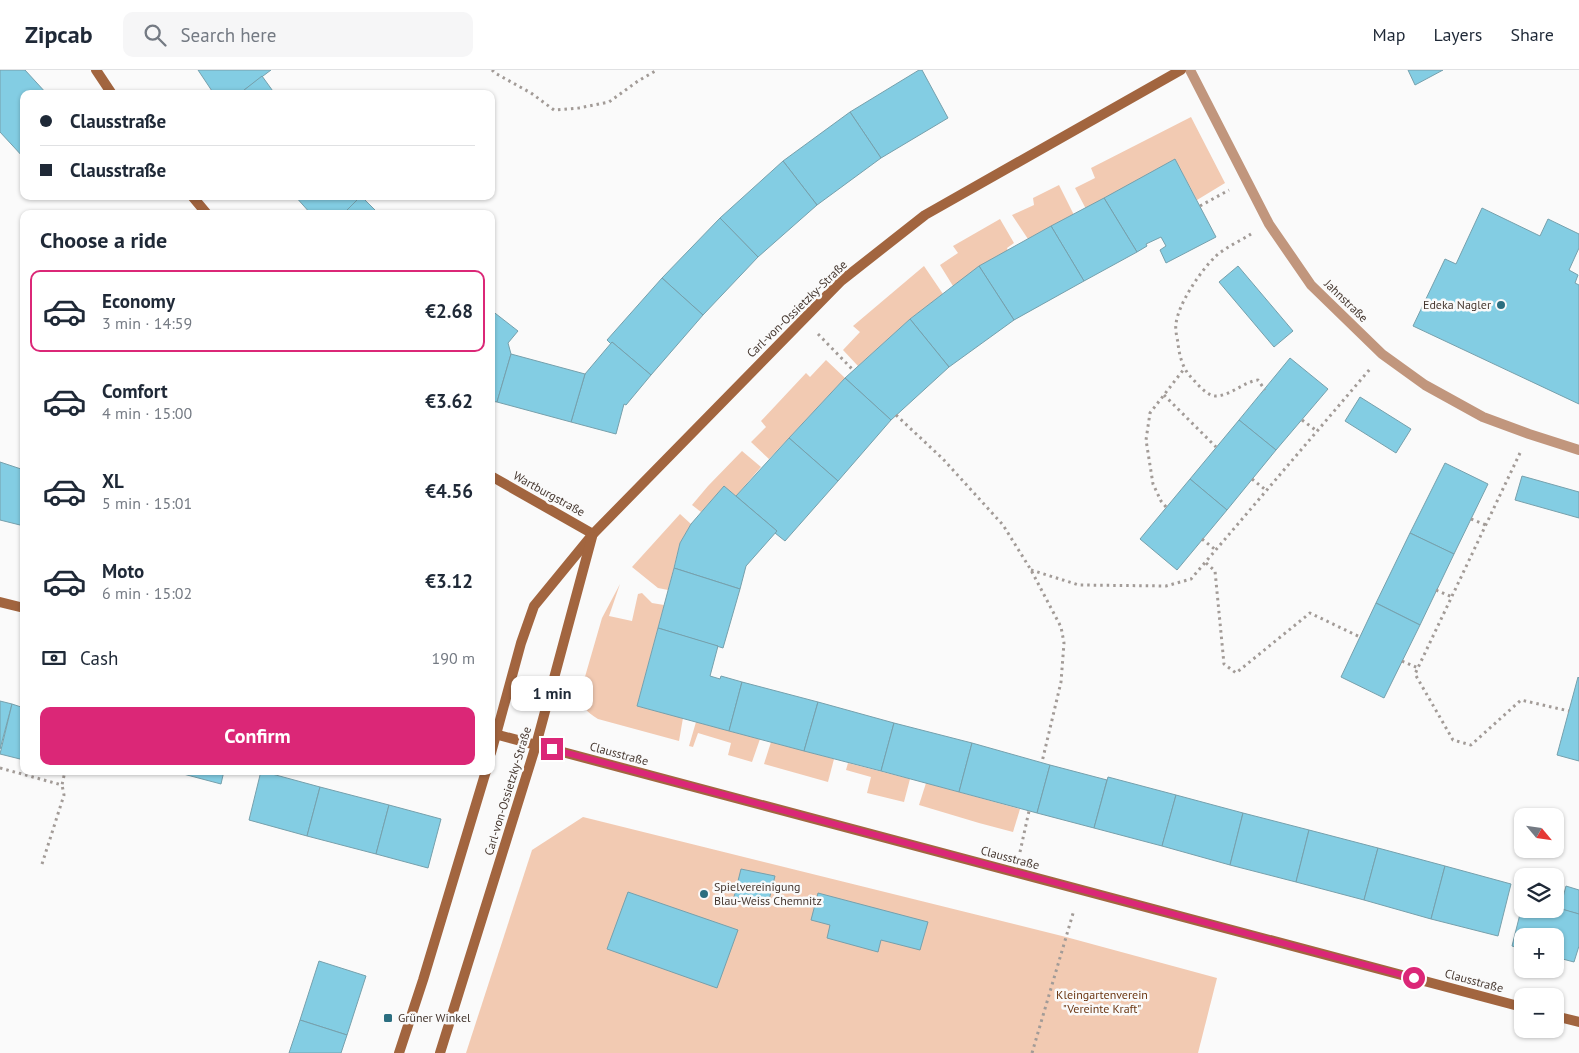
<!DOCTYPE html>
<meta charset="utf-8">
<style>
body{margin:0;font-family:"PT Sans",sans-serif;background:#f6f6f7;color:#1f2937;height:100vh;display:flex;flex-direction:column;font-size:19px;white-space:nowrap}
*{box-sizing:border-box;margin:0}
p{font-size:16px;color:#747a83}
.icon{flex:none;width:28px;height:28px;fill:none;stroke:currentColor;stroke-width:2;stroke-linecap:round;stroke-linejoin:round}
.map{position:relative;flex:1;overflow:hidden}
.details{position:absolute;left:20px;top:140px;width:475px;height:565px;display:flex;flex-direction:column;background:#fff;border-radius:10px;box-shadow:0 1px 4px #0004}
.details>*{flex:none}
.top-card{position:absolute;left:20px;top:20px;width:475px;height:110px;border-radius:10px;box-shadow:0 1px 4px #0004;display:grid;align-content:center;height:110px;padding:0 20px;background:#fff}
.needle{width:32px;rotate:119deg}
.controls{position:absolute;left:1514px;top:738px;display:grid;gap:10px}
.controls a{display:grid;place-items:center;width:50px;height:50px;border-radius:10px;background:#fff;box-shadow:0 1px 4px #0004;font-size:25px}
.end{position:absolute;width:22px;height:22px;margin:-11px;border:6px solid #db2777;background:#fff;box-shadow:0 0 0 2px #fff}
.from{border-radius:50%}
.bubble{position:absolute;height:35px;border-radius:10px;background:#fff;box-shadow:0 1px 4px #0004;font-size:16px;font-weight:700;line-height:35px;text-align:center}
.top-card b{display:flex;align-items:center;gap:18px;height:48px;font-size:19px}
.top-card b+b{border-top:1px solid #e0e1e3}
.top-card i{width:12px;height:12px;background:#1f2937}
ul{padding:0;list-style:none}
li{display:flex;align-items:center;gap:15px;height:82px;margin:0 10px 8px;padding:0 10px;border:2px solid transparent;border-radius:10px}
li div{flex:1}
li b{display:block;font-size:19px}
li em{font-style:normal;font-weight:700}
li.current{border-color:#db2777}
li>.icon{width:45px;height:45px;stroke-width:1.5}
h2{padding:0 20px;font-size:22px;line-height:60px}
.pay{display:flex;align-items:center;gap:12px;height:55px;padding:0 20px;font-size:19px}
.pay p{margin-inline-start:auto}
.action{display:flex;gap:10px;margin-top:auto;padding:10px 20px}
.action a{flex:1;height:58px;border-radius:10px;background:#db2777;color:#fff;font-size:20px;font-weight:700;line-height:58px;text-align:center}
header{display:flex;align-items:center;gap:30px;box-sizing:border-box;height:70px;padding:0 25px;background:#fff;border-bottom:1px solid #e0e1e3}
header strong{font-size:24px}
nav{display:flex;gap:28px;margin-inline-start:auto;font-size:18px}
.search{width:350px;height:45px;background:#f6f6f7;display:flex;align-items:center;gap:12px;box-sizing:border-box;padding:0 18px;border-radius:10px;color:#747a83;font-size:19px}
.map>svg:first-child{display:block}
.green{fill:#f2cab2}
.building{fill:#83cde3;stroke:#76a0ac}
.lines{fill:none;stroke-linecap:round;stroke-linejoin:round}
.path{stroke:#a29b97;stroke-width:3;stroke-dasharray:2.5 4;stroke-linecap:butt}
.street{stroke:#c1967d;stroke-width:10}
.secondary{stroke:#a2653f;stroke-width:10}
.route{stroke:#db2777;stroke-width:6}
.poi-dot{fill:#2b6e80;stroke:#fafafa;stroke-width:2}
.labels{text-anchor:middle;stroke-width:5;stroke-linejoin:round;paint-order:stroke}
.street-label{font-size:12px;fill:#463830;stroke:#fafafa}
.poi-label{font-size:12px;fill:#463830;stroke:#fafafa;text-anchor:start}
.park-label{font-size:12px;fill:#6c3814;stroke:#fafafa}
</style>
<header>
<strong>Zipcab</strong>
<div class="search"><svg class="icon" aria-label="search" viewBox="0 0 24 24"><circle cx="10" cy="10" r="6"/><path d="M15 15l6 6"/></svg>Search here</div>
<nav><a>Map</a><a>Layers</a><a>Share</a></nav>
</header>
<div class="map">
<svg width="1579" height="983" viewBox="0 0 1579 983">
<rect width="100%" height="100%" fill="#fafafa"/>
<g class="green">
<polygon points="1191,47 1225,113 1197,130 1175,89 1086,139 1075,118 1095,108 1091,98"/>
<polygon points="1059,115 1074,145 1028,169 1012,145 1034,135 1033,128"/>
<polygon points="1000,149 1014,173 1007,178 1008,181 953,216 940,195 958,183 953,176"/>
<polygon points="924,196 943,224 910,249 858,296 843,280 860,262 853,256"/>
<polygon points="826,290 845,308 769,389 751,372 766,357 761,351 806,303 810,307"/>
<polygon points="742,381 761,397 736,426 724,417 701,442 692,435 708,416"/>
<polygon points="680,444 691,454 680,473 668,520 658,518 632,497"/>
<path d="M 620,514 L 609,546 L 632,551 L 638,524 L 642,523 L 652,533 L 664,535 L 637,636 L 683,648 L 679,671 L 598,649 C 587,642 581,637 580,624 L 602,548 Z"/>
<polygon points="696,652 760,669 752,692 728,685 731,673 698,663 693,677 689,676"/>
<polygon points="771,672 834,689 828,712 764,694"/>
<polygon points="848,693 910,709 904,732 867,723 871,707 846,700"/>
<polygon points="926,713 1020,739 1013,762 979,753 919,735"/>
<polygon points="583,747 1066,867 1217,908 1198,983 466,983 532,780"/>
</g>
<g class="building">
<polygon points="0,0 25,0 47,24 24,24 24,88 0,62"/>
<polygon points="198,0 271,0 239,24 214,24"/>
<polygon points="919,0 922,0 948,48 881,88 850,42"/>
<polygon points="1408,0 1443,0 1415,15"/>
<polygon points="262,6 275,24 239,24"/>
<polygon points="850,42 881,88 817,135 783,91"/>
<polygon points="1175,89 1216,167 1166,193 1160,180 1166,176 1161,167 1146,174 1147,176 1137,182 1104,128"/>
<polygon points="783,91 817,135 758,187 720,148"/>
<polygon points="295,126 361,126 343,144 311,144"/>
<polygon points="361,126 379,144 343,144"/>
<polygon points="1104,128 1137,182 1084,211 1051,156"/>
<polygon points="1482,138 1540,166 1548,149 1579,164 1579,178 1569,200 1578,205 1575,213 1579,215 1579,334 1413,256 1445,189 1456,194"/>
<polygon points="720,148 758,187 703,245 662,208"/>
<polygon points="1051,156 1084,211 1014,250 979,196"/>
<polygon points="979,196 1014,250 949,297 910,249"/>
<polygon points="1238,196 1293,261 1274,277 1219,212"/>
<polygon points="662,208 703,245 651,305 612,272 611,274 607,270"/>
<polygon points="491,240 518,261 508,273 511,284 497,332 491,331"/>
<polygon points="910,249 949,297 891,350 845,308"/>
<polygon points="612,272 651,305 626,335 624,334 616,364 571,352 585,304"/>
<polygon points="511,284 585,304 571,352 497,332"/>
<polygon points="1290,288 1328,319 1276,380 1239,350"/>
<polygon points="845,308 891,350 838,411 789,368"/>
<polygon points="1360,327 1411,359 1396,383 1345,351"/>
<polygon points="1239,350 1276,380 1227,440 1190,409"/>
<polygon points="789,368 838,411 785,471 775,463 777,461 736,426"/>
<polygon points="0,392 24,400 24,456 0,450"/>
<polygon points="1445,393 1488,414 1454,484 1410,463"/>
<polygon points="1522,406 1579,422 1579,448 1515,430"/>
<polygon points="1190,409 1227,440 1177,500 1140,469"/>
<polygon points="724,416 777,461 746,496 740,519 674,498 680,473 691,454"/>
<polygon points="1410,463 1454,484 1420,555 1376,533"/>
<polygon points="674,498 740,519 723,578 658,558"/>
<polygon points="1376,533 1420,555 1384,628 1341,607"/>
<polygon points="658,558 718,576 710,606 720,609 721,606 742,612 729,661 637,636"/>
<polygon points="1578,607 1579,608 1579,691 1557,685"/>
<polygon points="742,612 818,632 804,681 729,661"/>
<polygon points="0,631 12,634 0,679"/>
<polygon points="818,632 894,653 881,701 804,681"/>
<polygon points="12,634 24,638 24,690 0,684"/>
<polygon points="894,653 972,673 959,722 881,701"/>
<polygon points="972,673 1050,695 1037,743 959,722"/>
<polygon points="1050,695 1107,710 1094,758 1037,743"/>
<polygon points="172,701 224,701 221,714"/>
<polygon points="261,701 320,717 307,766 249,750"/>
<polygon points="1108,707 1176,725 1162,776 1094,758"/>
<polygon points="320,717 389,735 376,784 307,766"/>
<polygon points="1176,725 1243,743 1230,795 1162,776"/>
<polygon points="389,735 441,749 428,798 376,784"/>
<polygon points="1243,743 1309,760 1296,812 1230,795"/>
<polygon points="1309,760 1378,778 1364,830 1296,812"/>
<polygon points="1378,778 1445,796 1431,849 1364,830"/>
<polygon points="1445,796 1511,814 1498,866 1431,849"/>
<polygon points="741,799 775,806 768,834 734,827"/>
<polygon points="1566,816 1579,820 1579,844 1560,839"/>
<polygon points="628,822 738,860 717,918 607,879"/>
<polygon points="818,823 928,852 920,880 881,870 878,882 827,868 830,855 811,850"/>
<polygon points="1522,836 1522,839 1555,839 1555,837 1579,844 1579,876 1574,892 1555,887 1555,866 1522,866 1522,879 1512,876"/>
<polygon points="319,891 366,906 347,965 300,950"/>
<polygon points="300,950 347,965 341,983 289,983"/>
</g>
<g class="lines">
<g class="path">
<polyline points="492,0 495,3 531,23 554,40 579,38 609,32 638,11 657,0"/>
<polyline points="1200,136 1229,120"/>
<path d="M 1251,164 C 1240,171 1226,177 1216,186 C 1201,200 1178,234 1176,254 C 1175,260 1177,267 1178,273 C 1179,284 1182,296 1189,305 C 1196,312 1205,325 1215,326 C 1231,326 1243,312 1258,310 L 1265,320"/>
<polyline points="818,264 853,300"/>
<polyline points="1164,325 1216,377"/>
<polyline points="896,345 943,389 1003,455 1031,500 1061,557 1064,573 1061,612 1042,692"/>
<polyline points="1302,350 1317,361"/>
<polyline points="1520,383 1415,604 1453,670 1471,675 1521,630 1569,641"/>
<polyline points="1252,409 1267,421"/>
<polyline points="1166,437 1161,431 1153,414 1146,370 1150,343 1184,299"/>
<polyline points="1471,449 1486,455"/>
<polyline points="1202,469 1217,481"/>
<polyline points="1206,493 1215,501 1224,594 1236,603 1310,543 1360,567"/>
<polyline points="1031,500 1079,515 1166,516 1191,509 1370,299"/>
<polyline points="1436,520 1452,527"/>
<polyline points="1402,591 1418,598"/>
<polyline points="0,698 62,715 65,701"/>
<polyline points="1020,782 1029,741"/>
<polyline points="42,794 64,725 62,715"/>
<polyline points="1032,983 1074,840"/>
</g>
<polyline class="street" points="1190,0 1269,154 1311,215 1382,284 1425,315 1483,347 1529,364 1579,380"/>
<g class="secondary">
<polyline points="96,0 112,24"/>
<polyline points="192,126 207,144"/>
<polyline points="491,406 593,464"/>
<polyline points="0,532 24,538"/>
<polyline points="491,663 1522,937"/>
<polyline points="491,683 521,573 534,536 593,464 841,211 925,145 1181,0"/>
<polyline points="1555,946 1579,952"/>
<polyline points="399,983 423,910 486,701"/>
<polyline points="440,983 536,675 592,467"/>
</g>
</g>
<g class="lines">
<polyline class="route" points="552,679 1414,908"/>
</g>
<g class="poi-dot">
<circle cx="1501" cy="235" r="5"/>
<circle cx="704" cy="824" r="5"/>
<rect x="383" y="943" width="10" height="10" rx="2.5"/>
</g>
<g class="labels">
<g class="street-label">
<text transform="translate(1346 231) rotate(44)" y="4">Jahnstraße</text>
<text transform="translate(797 239) rotate(-44)" y="4">Carl-von-Ossietzky-Straße</text>
<text transform="translate(549 424) rotate(29)" y="4">Wartburgstraße</text>
<text transform="translate(619 684) rotate(15)" y="4">Clausstraße</text>
<text transform="translate(508 721) rotate(-73)" y="4">Carl-von-Ossietzky-Straße</text>
<text transform="translate(1010 788) rotate(15)" y="4">Clausstraße</text>
<text transform="translate(1474 911) rotate(15)" y="4">Clausstraße</text>
</g>
<g class="poi-label">
<text x="1491" y="239" text-anchor="end">Edeka Nagler</text>
<text x="714" y="821">Spielvereinigung<tspan x="714" dy="14">Blau-Weiss Chemnitz</tspan></text>
<text x="398" y="952">Grüner Winkel</text>
</g>
<g class="park-label">
<text x="1102" y="929">Kleingartenverein<tspan x="1102" dy="14">"Vereinte Kraft"</tspan></text>
</g>
</g>
</svg>
<div class="controls">
<a><svg class="needle" viewBox="-14 -14 28 28"><path d="M0-13l5 13h-10z" fill="#e53935"/><path d="M0 13l5-13h-10z" fill="#747a83"/></svg></a>
<a><svg class="icon" aria-label="layers" viewBox="0 0 24 24"><path d="M12 4l9 5-9 5-9-5zM3 14l9 5 9-5"/></svg></a>
<a>+</a>
<a>−</a>
</div>
<i class="end from" style="left:1414px;top:908px"></i>
<i class="end" style="left:552px;top:679px"></i>
<div class="bubble" style="left:511px;top:606px;width:82px">1 min</div>
<div class="top-card">
<b><i class="from"></i>Clausstraße</b>
<b><i></i>Clausstraße</b>
</div>
<section class="details">
<h2>Choose a ride</h2>
<ul>
<li class="current"><svg class="icon" aria-label="car" viewBox="0 0 24 24"><path d="M5 17H2v-5l4-1 3-4h7l3 4 3 1v5h-3M9 17h6M6 11h13"/><circle cx="7" cy="17" r="2"/><circle cx="17" cy="17" r="2"/></svg><div><b>Economy</b><p>3 min · 14:59</p></div><em>€2.68</em></li>
<li><svg class="icon" aria-label="car" viewBox="0 0 24 24"><path d="M5 17H2v-5l4-1 3-4h7l3 4 3 1v5h-3M9 17h6M6 11h13"/><circle cx="7" cy="17" r="2"/><circle cx="17" cy="17" r="2"/></svg><div><b>Comfort</b><p>4 min · 15:00</p></div><em>€3.62</em></li>
<li><svg class="icon" aria-label="car" viewBox="0 0 24 24"><path d="M5 17H2v-5l4-1 3-4h7l3 4 3 1v5h-3M9 17h6M6 11h13"/><circle cx="7" cy="17" r="2"/><circle cx="17" cy="17" r="2"/></svg><div><b>XL</b><p>5 min · 15:01</p></div><em>€4.56</em></li>
<li><svg class="icon" aria-label="car" viewBox="0 0 24 24"><path d="M5 17H2v-5l4-1 3-4h7l3 4 3 1v5h-3M9 17h6M6 11h13"/><circle cx="7" cy="17" r="2"/><circle cx="17" cy="17" r="2"/></svg><div><b>Moto</b><p>6 min · 15:02</p></div><em>€3.12</em></li>
</ul>
<div class="pay"><svg class="icon" aria-label="cash" viewBox="0 0 24 24"><path d="M3 7h18v10H3z"/><circle cx="12" cy="12" r="2"/></svg>Cash<p>190 m</p></div>
<div class="action"><a>Confirm</a></div>
</section>
</div>
